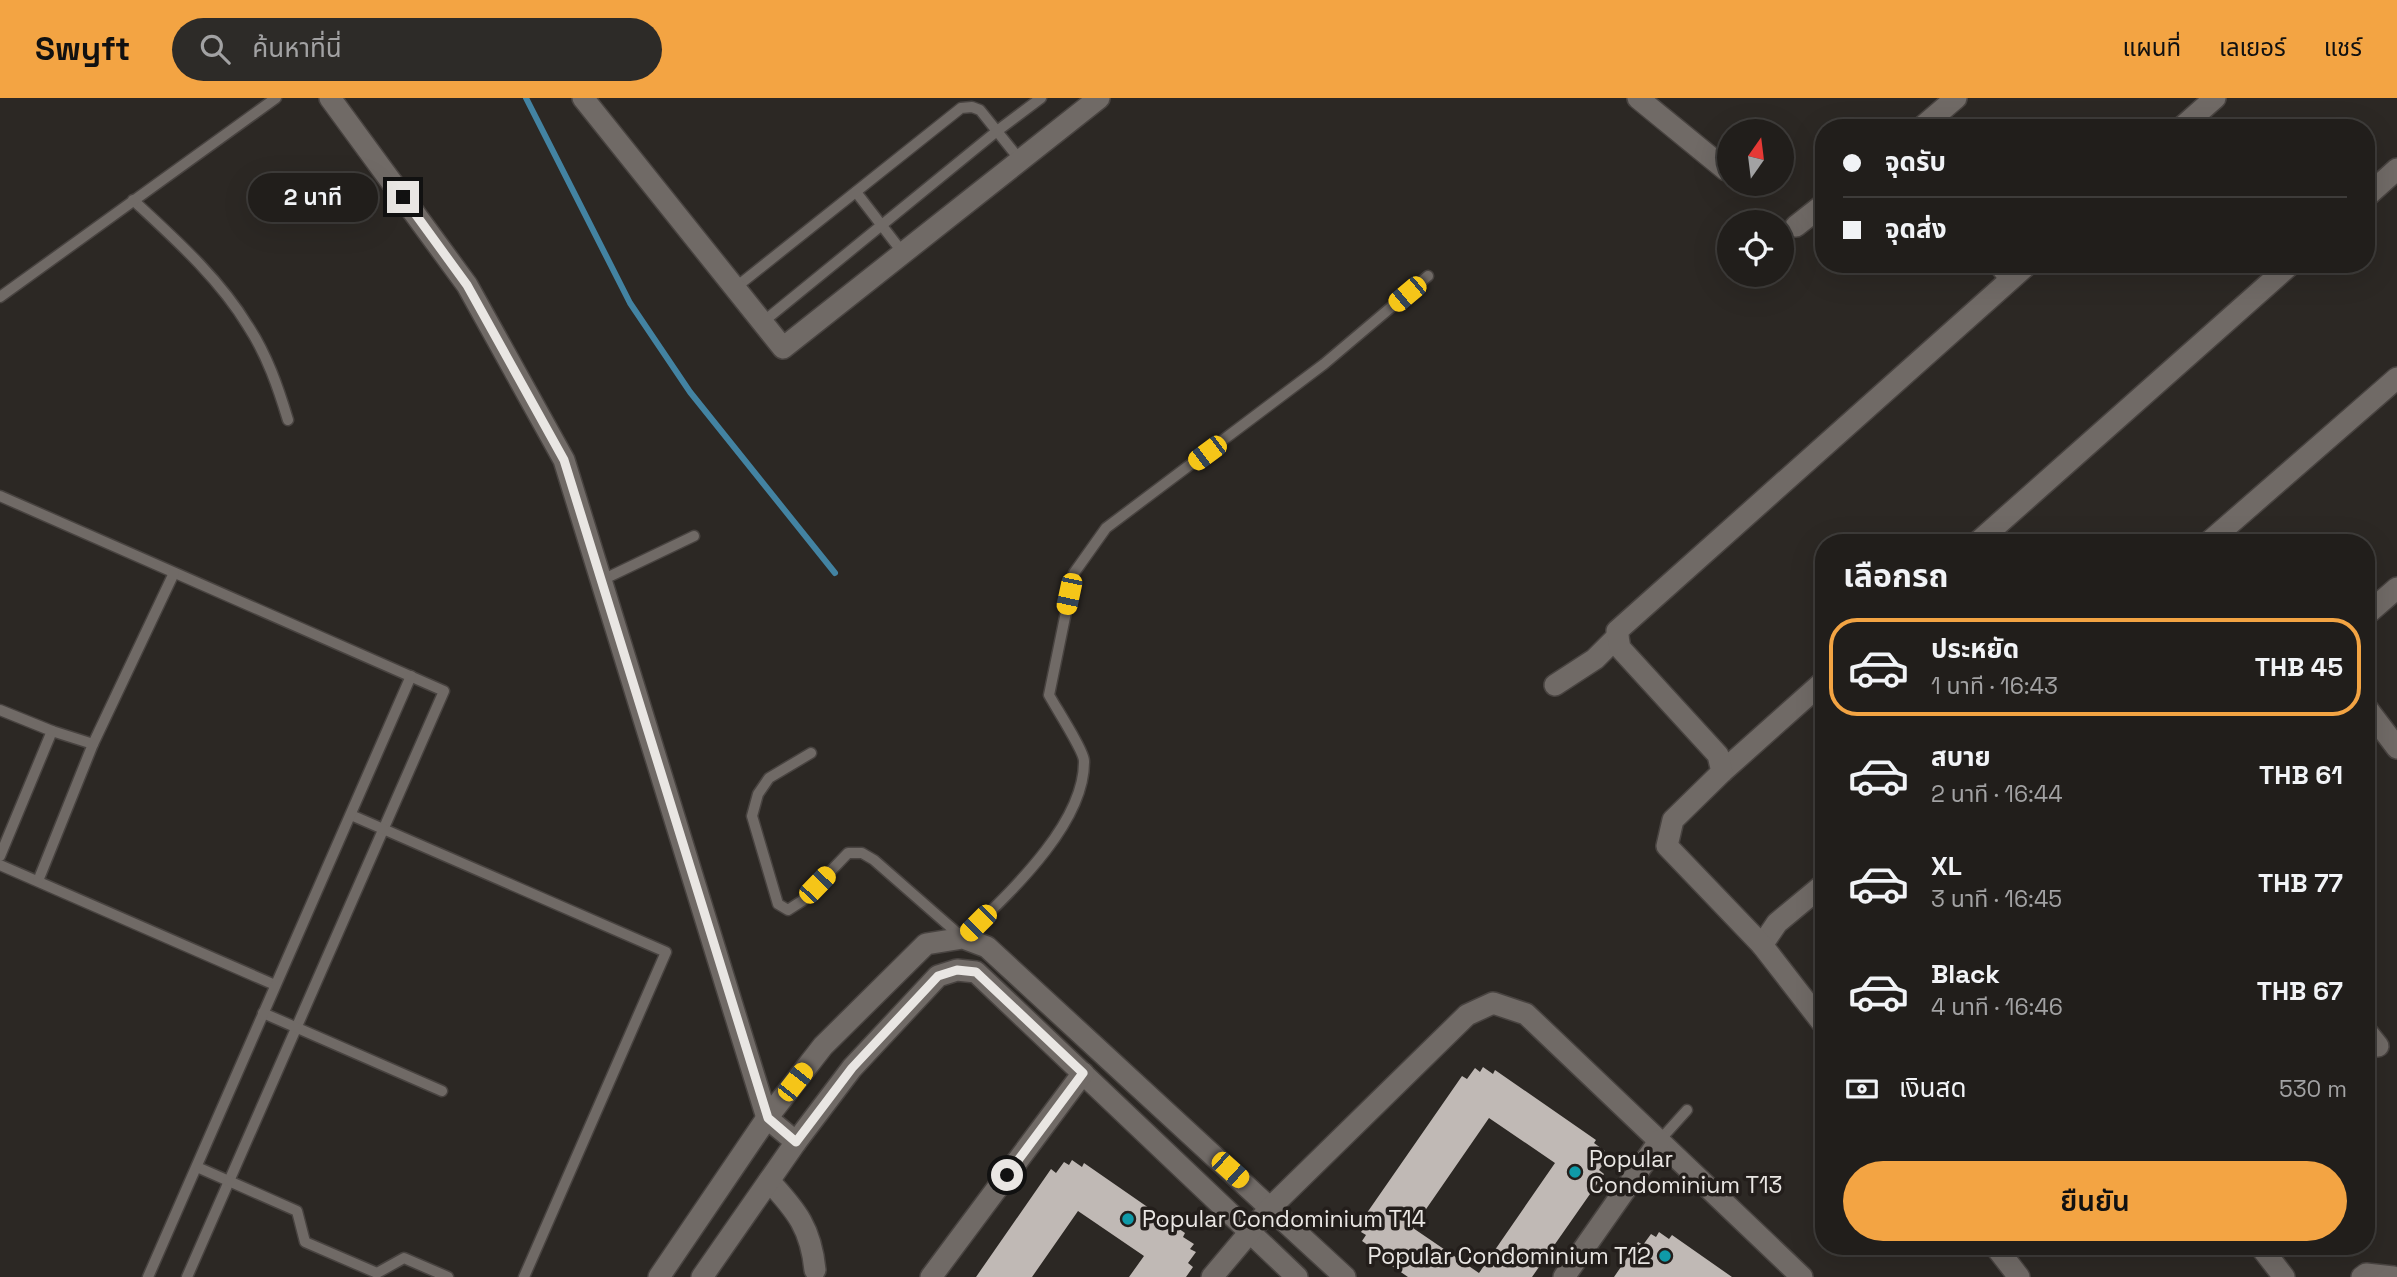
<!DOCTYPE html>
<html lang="th">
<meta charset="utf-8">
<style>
body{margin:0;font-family:"Space Grotesk","Noto Sans Thai",sans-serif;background:#2d2b28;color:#f1f3f6;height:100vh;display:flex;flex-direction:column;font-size:26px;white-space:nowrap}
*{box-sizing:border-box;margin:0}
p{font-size:23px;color:#a2a2a3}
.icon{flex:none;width:38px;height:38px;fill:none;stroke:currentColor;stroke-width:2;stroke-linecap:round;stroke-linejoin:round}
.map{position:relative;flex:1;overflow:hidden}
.panel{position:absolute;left:1815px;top:436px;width:560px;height:721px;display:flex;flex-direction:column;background:#211e1b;border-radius:28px;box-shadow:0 7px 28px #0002,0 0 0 2px #3e3c3a}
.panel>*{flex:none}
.top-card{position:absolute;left:1815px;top:21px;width:560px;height:154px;border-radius:28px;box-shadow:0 7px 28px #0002,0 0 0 2px #3e3c3a;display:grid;align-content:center;height:154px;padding:0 28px;background:#211e1b}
.needle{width:46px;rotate:14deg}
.buttons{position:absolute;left:1717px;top:21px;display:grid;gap:14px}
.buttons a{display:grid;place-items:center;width:77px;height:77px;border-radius:50%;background:#211e1b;box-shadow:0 7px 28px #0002,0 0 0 2px #3e3c3a;font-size:35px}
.end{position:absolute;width:32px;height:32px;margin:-16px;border:9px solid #e9e6e3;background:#111;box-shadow:0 0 0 4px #111}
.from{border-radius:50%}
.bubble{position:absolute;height:49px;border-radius:24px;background:#211e1b;box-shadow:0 7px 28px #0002,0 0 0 2px #3e3c3a;font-size:23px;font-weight:600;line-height:49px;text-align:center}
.car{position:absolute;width:21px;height:42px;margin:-21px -10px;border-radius:9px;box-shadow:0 0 5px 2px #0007;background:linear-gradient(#f5c518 24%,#345 0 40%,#f5c518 0 76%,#345 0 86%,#f5c518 0)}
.top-card b{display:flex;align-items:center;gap:24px;height:66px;font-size:26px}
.top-card b+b{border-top:2px solid #3e3c3a}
.top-card i{width:18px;height:18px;background:#f1f3f6}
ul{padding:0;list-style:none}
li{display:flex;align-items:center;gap:21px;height:98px;margin:0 14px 10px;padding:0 14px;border:4px solid transparent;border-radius:28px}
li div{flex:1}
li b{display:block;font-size:26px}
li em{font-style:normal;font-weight:600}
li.on{border-color:#f3a443}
li>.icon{width:63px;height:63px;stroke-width:1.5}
h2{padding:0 28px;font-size:32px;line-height:84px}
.pay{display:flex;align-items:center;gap:18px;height:77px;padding:0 28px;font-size:26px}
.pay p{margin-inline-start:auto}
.action{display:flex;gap:14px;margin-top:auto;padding:14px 28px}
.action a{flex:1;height:80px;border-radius:42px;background:#f3a443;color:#111;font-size:28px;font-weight:600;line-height:80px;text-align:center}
header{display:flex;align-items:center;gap:42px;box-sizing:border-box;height:98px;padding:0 35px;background:#f3a443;color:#111}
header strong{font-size:33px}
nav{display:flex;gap:38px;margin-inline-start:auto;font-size:24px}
.search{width:490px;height:63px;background:#2d2b28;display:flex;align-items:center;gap:18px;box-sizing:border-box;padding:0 24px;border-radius:38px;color:#a2a2a3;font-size:26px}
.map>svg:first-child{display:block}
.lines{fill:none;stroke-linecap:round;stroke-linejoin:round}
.stream{stroke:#4383a2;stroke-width:6}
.building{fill:#c0b9b5;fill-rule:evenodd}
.service-casing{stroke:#484340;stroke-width:13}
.minor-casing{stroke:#484340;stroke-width:24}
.service{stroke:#706a66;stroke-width:10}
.minor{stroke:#706a66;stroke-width:21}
.route{stroke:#e9e6e3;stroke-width:9}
.culture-dot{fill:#0f9aa8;stroke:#231e1b;stroke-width:2.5}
.labels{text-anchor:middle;stroke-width:7;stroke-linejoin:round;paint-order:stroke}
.poi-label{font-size:23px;fill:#e9e6e3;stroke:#231e1b;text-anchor:start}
</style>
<header>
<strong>Swyft</strong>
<div class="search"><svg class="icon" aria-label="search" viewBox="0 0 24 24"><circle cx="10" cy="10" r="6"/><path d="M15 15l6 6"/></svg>ค้นหาที่นี่</div>
<nav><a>แผนที่</a><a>เลเยอร์</a><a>แชร์</a></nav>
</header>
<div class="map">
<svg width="2397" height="1179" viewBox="0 0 2397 1179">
<rect width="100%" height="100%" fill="#2c2824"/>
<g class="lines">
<polyline class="stream" points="526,0 630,205 690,294 835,475"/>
</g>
<g class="building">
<path d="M 1483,969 L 1493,976 L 1495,972 L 1596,1042 L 1594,1045 L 1605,1053 L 1602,1058 L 1607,1061 L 1599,1072 L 1604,1076 L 1532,1179 L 1408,1179 L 1370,1153 L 1372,1150 L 1362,1143 L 1366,1137 L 1361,1134 L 1367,1125 L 1362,1122 L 1462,978 L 1467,981 L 1475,970 L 1480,974 ZM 1489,1020 L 1555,1065 L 1479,1175 L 1413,1130 Z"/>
<polygon points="1072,1062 1082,1069 1084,1065 1185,1135 1183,1139 1194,1146 1190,1151 1196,1154 1188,1165 1193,1169 1186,1179 1129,1179 1144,1158 1078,1113 1032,1179 976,1179 1051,1071 1056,1075 1064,1064 1069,1067"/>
<polygon points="1659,1134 1669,1141 1672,1137 1732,1179 1614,1179 1638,1144 1643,1147 1651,1136 1656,1139"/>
</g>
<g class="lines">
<g class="service-casing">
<g id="service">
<polyline points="856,94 903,155"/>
<path d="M 133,102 C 174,140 219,180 248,228 C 267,257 278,289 288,322"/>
<polyline points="1992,166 2007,185"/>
<polyline points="735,190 961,10 972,9 980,12 1020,62"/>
<polyline points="0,199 276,0"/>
<polyline points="763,224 997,33 1041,0"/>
<polyline points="0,398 444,593 187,1179"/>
<polyline points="600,483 694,438"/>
<polyline points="0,612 52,633 0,758"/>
<polyline points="93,646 174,475"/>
<path d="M 811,655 L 769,680 L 758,696 L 752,718 L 778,806 L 788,812 L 802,803 L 848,755 L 862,755 L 874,762 L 963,840 C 1006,798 1085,727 1084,663 C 1084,653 1056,610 1049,597 L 1074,475 L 1106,430 L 1324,266 L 1428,178"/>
<polyline points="351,717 666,854 524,1179"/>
<polyline points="0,767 275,887"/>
<polyline points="38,783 93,646 52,633"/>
<polyline points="263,915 442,993"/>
<polyline points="1660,1042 1687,1012"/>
<polyline points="197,1069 297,1113 305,1144 377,1175 404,1160 448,1179"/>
<polyline points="148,1179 411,578"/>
</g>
</g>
<g class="minor-casing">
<g id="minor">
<polyline points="330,0 467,187 564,362 767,1020 796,1044"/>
<polyline points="583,0 783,250 1099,0"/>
<polyline points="1638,0 1726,72"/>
<polyline points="1921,30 1956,0"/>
<polyline points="2181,30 2215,0"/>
<polyline points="2366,99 2397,71"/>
<polyline points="1796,128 1824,106"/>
<polyline points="1978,444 2291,166"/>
<polyline points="2209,444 2397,280"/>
<polyline points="2366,517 2397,490"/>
<polyline points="1555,587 1595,561 1618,538"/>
<polyline points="2366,609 2397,650"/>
<polyline points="1722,674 1824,583"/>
<polyline points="1762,847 1777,825 1824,786"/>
<polyline points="1824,927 1762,847 1667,748 1673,722 1722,674 1718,657 1620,550 1617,533 2028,166"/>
<polyline points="2366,933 2378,948"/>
<path d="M 769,1083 C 797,1113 811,1131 815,1172"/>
<polyline points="1995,1148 2019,1179"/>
<polyline points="2260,1148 2284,1179"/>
<polyline points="659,1179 767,1020 823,948 926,846 963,840 987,849 1345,1179"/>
<polyline points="702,1179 796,1044 852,970 938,878 957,872 976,874 1297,1179"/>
<polyline points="931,1179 1083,975"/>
<polyline points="1212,1179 1271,1109 1467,917 1493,905 1526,916 1802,1179"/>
<polyline points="1564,1179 1660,1042"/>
<polyline points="2362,1179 2366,1176 2393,1179"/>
</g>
</g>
<use href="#service" class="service"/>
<use href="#minor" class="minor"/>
</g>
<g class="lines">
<polyline class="route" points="403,99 467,187 564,362 768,1020 796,1044 852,970 938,878 957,872 976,874 1083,975 1007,1077"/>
</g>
<g class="culture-dot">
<circle cx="1575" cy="1074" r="7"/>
<circle cx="1128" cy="1121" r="7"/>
<circle cx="1665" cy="1158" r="7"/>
</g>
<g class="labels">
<g class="poi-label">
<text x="1589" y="1069">Popular<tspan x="1589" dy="26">Condominium T13</tspan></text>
<text x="1142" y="1129">Popular Condominium T14</text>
<text x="1651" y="1166" text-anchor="end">Popular Condominium T12</text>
</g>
</g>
</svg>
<div class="buttons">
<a><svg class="needle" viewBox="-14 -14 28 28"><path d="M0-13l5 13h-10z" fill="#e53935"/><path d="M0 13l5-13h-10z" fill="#a2a2a3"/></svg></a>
<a><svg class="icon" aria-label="locate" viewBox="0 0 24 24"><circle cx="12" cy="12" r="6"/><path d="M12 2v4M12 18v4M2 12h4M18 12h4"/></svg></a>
</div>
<i class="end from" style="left:1007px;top:1077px"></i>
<i class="end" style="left:403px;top:99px"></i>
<div class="bubble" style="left:248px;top:75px;width:130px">2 นาที</div>
<i class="car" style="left:1407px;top:196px;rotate:230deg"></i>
<i class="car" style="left:1207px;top:355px;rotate:233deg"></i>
<i class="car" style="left:1069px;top:496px;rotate:192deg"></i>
<i class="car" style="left:817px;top:787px;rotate:44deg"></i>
<i class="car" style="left:978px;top:825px;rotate:225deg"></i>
<i class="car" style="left:795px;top:984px;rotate:38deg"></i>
<i class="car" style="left:1230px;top:1072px;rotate:132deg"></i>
<div class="top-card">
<b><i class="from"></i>จุดรับ</b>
<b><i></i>จุดส่ง</b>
</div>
<section class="panel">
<h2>เลือกรถ</h2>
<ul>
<li class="on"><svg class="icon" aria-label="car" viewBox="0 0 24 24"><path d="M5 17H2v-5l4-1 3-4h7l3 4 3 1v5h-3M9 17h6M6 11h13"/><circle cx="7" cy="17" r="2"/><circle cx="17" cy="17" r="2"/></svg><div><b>ประหยัด</b><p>1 นาที · 16:43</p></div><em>THB 45</em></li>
<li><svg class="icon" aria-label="car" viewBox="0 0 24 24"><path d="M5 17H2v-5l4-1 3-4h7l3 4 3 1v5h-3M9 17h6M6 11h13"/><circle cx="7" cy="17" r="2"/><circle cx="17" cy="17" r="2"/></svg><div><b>สบาย</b><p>2 นาที · 16:44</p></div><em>THB 61</em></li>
<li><svg class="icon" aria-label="car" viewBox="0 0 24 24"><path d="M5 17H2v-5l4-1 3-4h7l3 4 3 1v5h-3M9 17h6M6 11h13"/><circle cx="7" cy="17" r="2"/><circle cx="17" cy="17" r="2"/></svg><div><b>XL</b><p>3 นาที · 16:45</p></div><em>THB 77</em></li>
<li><svg class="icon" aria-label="car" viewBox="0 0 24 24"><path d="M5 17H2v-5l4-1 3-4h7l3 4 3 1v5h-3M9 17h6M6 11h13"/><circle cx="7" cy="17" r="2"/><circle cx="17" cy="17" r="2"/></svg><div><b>Black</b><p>4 นาที · 16:46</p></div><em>THB 67</em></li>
</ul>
<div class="pay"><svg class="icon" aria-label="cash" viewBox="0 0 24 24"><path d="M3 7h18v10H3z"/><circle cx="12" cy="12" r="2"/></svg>เงินสด<p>530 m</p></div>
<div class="action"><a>ยืนยัน</a></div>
</section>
</div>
